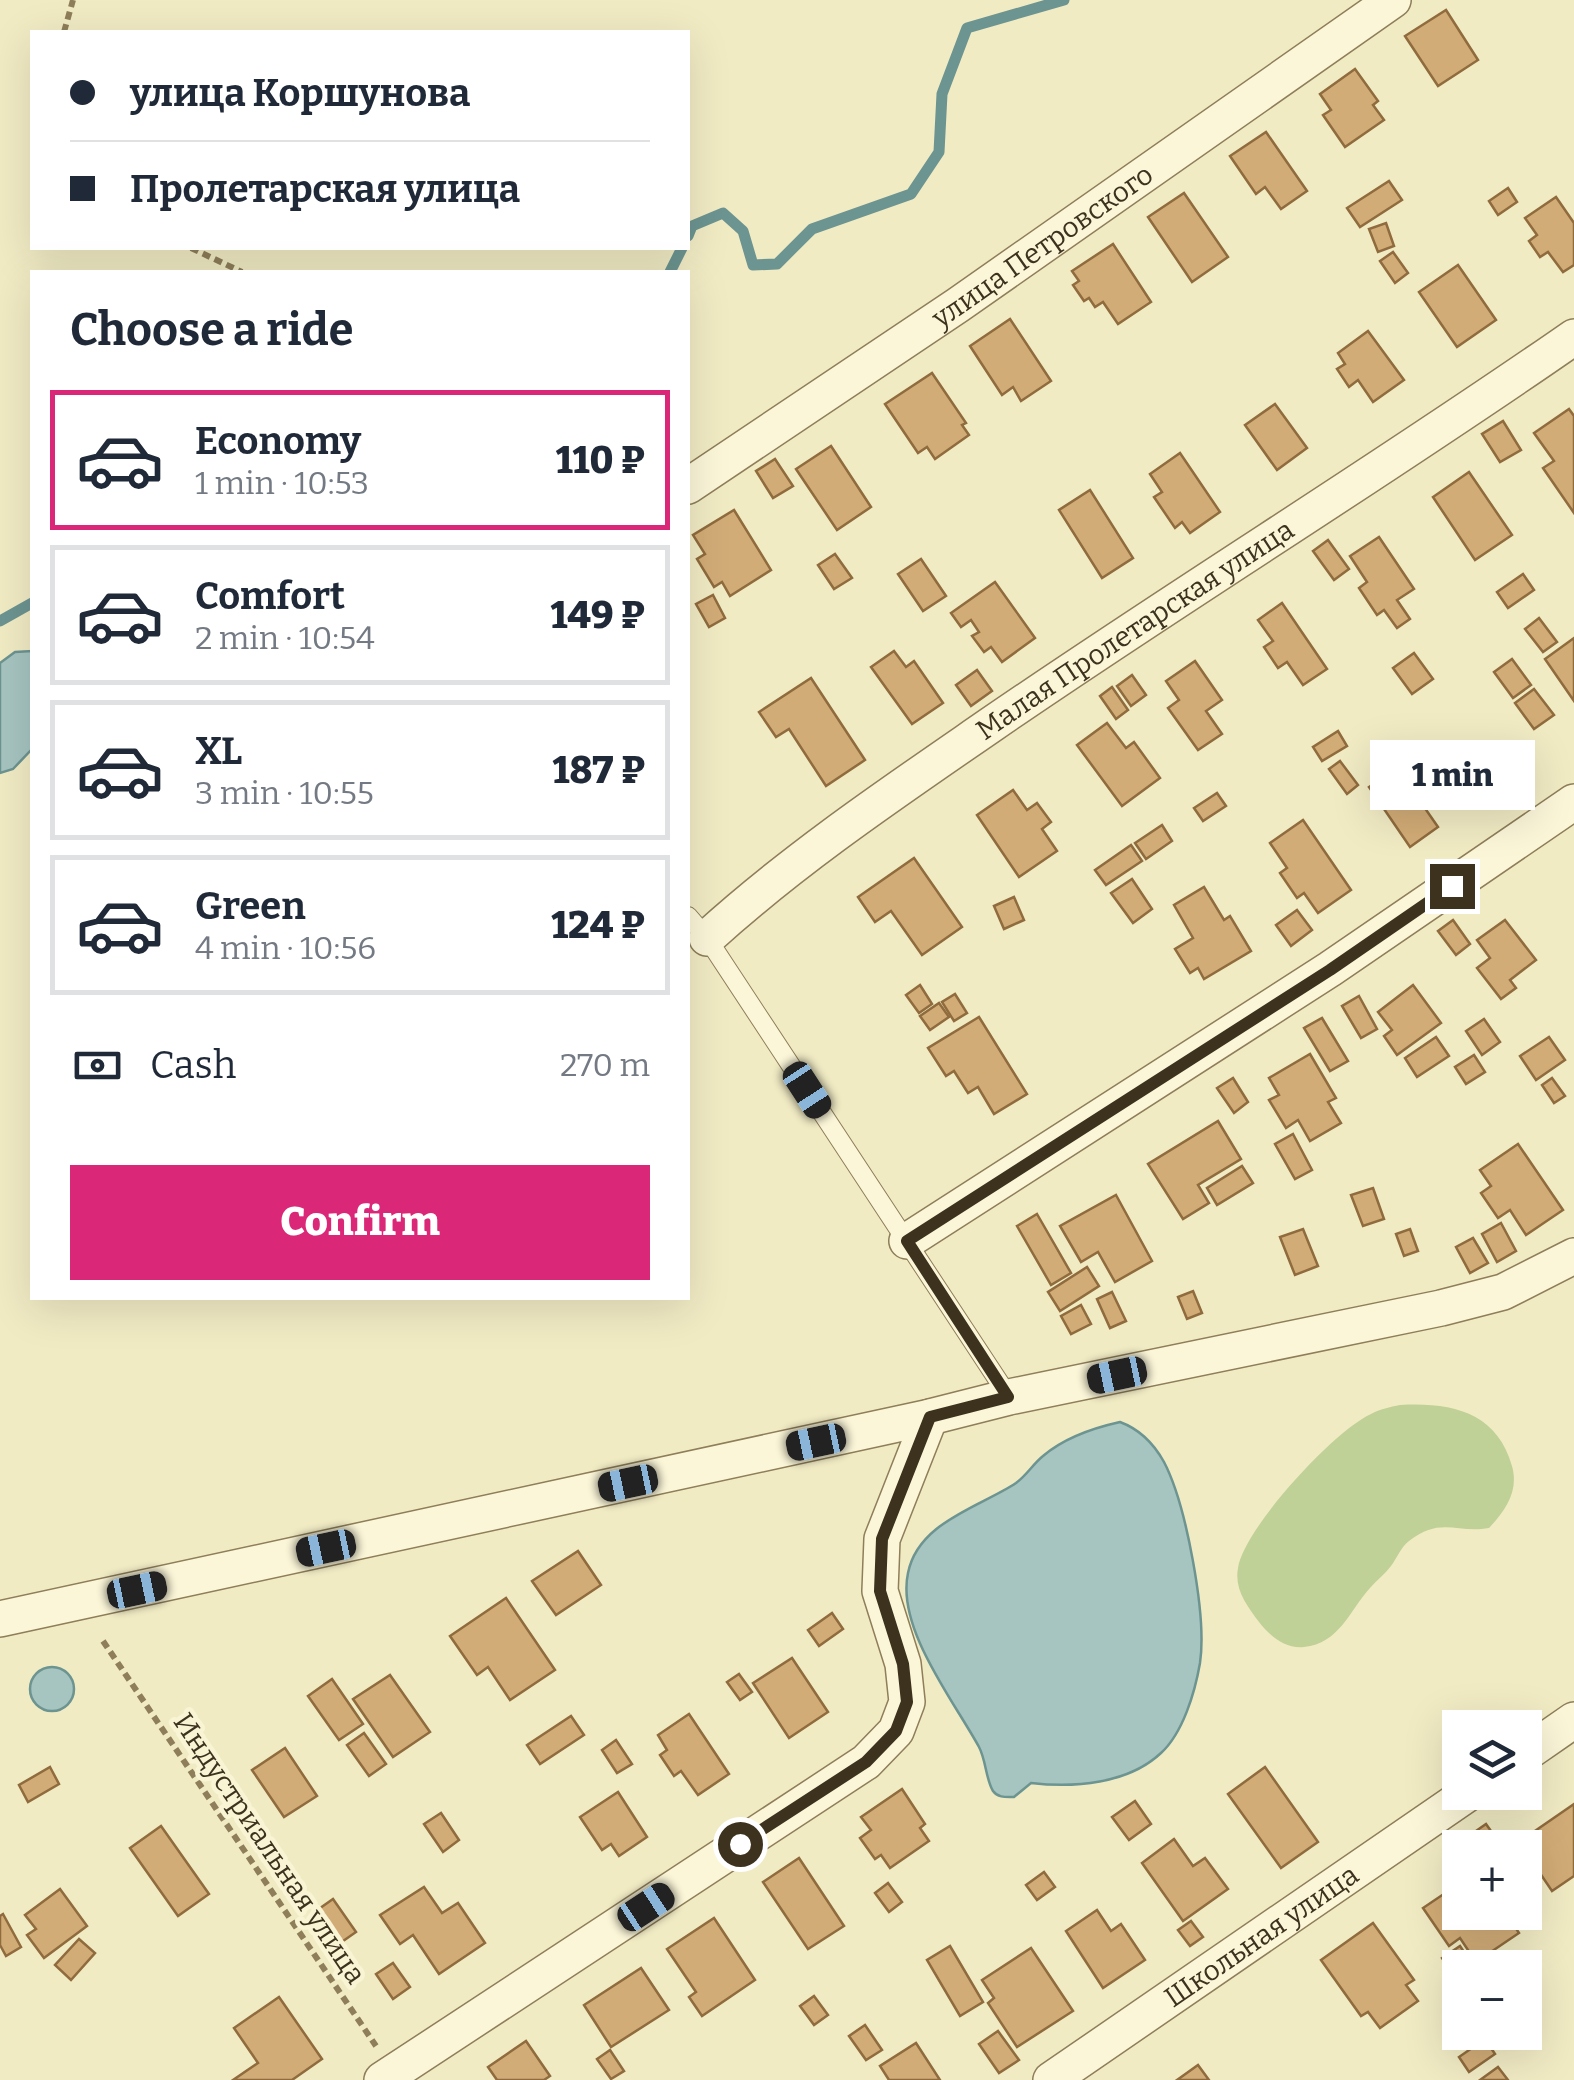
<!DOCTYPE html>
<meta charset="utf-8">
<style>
body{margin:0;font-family:Bitter,serif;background:#f2f2f3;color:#1f2937;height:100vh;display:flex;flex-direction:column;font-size:38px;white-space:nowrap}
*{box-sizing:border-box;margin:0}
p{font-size:32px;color:#747a83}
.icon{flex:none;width:55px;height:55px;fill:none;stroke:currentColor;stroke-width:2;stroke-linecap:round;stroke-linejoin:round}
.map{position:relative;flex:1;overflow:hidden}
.details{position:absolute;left:30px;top:270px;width:660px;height:1030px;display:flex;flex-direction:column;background:#fff;border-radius:0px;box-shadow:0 10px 40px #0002}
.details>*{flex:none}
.guide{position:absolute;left:30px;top:30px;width:660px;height:220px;border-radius:0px;box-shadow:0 10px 40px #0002;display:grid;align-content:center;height:220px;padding:0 40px;background:#fff}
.buttons{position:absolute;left:1442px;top:1710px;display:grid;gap:20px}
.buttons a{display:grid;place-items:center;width:100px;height:100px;border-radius:0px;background:#fff;box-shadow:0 10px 40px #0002;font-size:50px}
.end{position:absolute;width:45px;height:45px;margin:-22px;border:12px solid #3d321e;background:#fff;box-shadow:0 0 0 5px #fff}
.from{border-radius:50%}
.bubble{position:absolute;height:70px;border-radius:0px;background:#fff;box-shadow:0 10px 40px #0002;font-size:32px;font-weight:800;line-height:70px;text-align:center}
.car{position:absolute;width:30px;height:60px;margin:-30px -15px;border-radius:12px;box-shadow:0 0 8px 2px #0007;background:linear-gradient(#222 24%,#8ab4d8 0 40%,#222 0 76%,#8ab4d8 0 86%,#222 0)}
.guide b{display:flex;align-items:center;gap:35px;height:95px;font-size:38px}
.guide b+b{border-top:2px solid #e0e1e3}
.guide i{width:25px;height:25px;background:#1f2937}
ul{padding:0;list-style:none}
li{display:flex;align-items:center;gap:30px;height:140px;margin:0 20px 15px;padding:0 20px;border:5px solid #e0e1e3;border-radius:0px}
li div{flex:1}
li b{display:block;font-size:38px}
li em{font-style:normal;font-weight:800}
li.current{border-color:#db2777}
li>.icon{width:90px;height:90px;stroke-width:1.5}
h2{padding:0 40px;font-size:45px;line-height:120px}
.pay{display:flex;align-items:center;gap:25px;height:110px;padding:0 40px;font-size:38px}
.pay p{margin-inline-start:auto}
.action{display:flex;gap:20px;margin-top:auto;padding:20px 40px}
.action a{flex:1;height:115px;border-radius:0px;background:#db2777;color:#fff;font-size:40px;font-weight:800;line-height:115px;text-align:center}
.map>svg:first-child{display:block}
.green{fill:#c0d197}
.water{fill:#a6c4c0;stroke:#6c9490;stroke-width:2.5}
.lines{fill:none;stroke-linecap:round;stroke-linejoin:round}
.stream{stroke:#6c9490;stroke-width:11}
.building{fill:#d2ac77;stroke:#8f6b3d;stroke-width:2.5}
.lane-casing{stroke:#8e7e59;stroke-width:20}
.street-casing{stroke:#8e7e59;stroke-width:38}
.path{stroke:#8e7e59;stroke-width:6;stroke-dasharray:8 5;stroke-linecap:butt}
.lane{stroke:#fbf6d8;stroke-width:18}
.street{stroke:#fbf6d8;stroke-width:35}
.route{stroke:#3d321e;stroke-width:12}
.labels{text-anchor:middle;stroke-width:9;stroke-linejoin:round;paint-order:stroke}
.street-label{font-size:28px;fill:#3d321e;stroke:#f8f4d4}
</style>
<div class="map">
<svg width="1574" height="2080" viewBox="0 0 1574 2080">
<rect width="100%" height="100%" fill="#f1ebc4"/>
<path class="green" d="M 1400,1405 C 1451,1402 1497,1412 1512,1466 C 1519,1491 1506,1510 1489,1528 C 1457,1534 1441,1516 1409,1541 C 1401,1547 1397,1558 1391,1566 C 1385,1574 1377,1580 1370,1588 C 1350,1610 1339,1644 1304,1647 C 1285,1649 1270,1636 1259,1622 C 1247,1606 1234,1589 1238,1568 C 1244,1528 1335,1430 1371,1414 C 1380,1409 1390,1407 1400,1405 Z"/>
<g class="water">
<polygon points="32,651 32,749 13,769 0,773 0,663 15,652"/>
<path d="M 1120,1422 C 1139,1429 1154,1444 1164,1462 C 1186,1504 1207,1616 1200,1663 C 1195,1692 1183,1733 1161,1753 C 1128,1784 1074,1788 1031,1783 L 1014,1797 C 1006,1797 998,1798 993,1791 C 986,1780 986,1760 979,1747 C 954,1701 896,1628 908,1573 C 918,1522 980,1507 1016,1483 C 1027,1475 1033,1464 1043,1456 C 1064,1438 1093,1428 1120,1422 Z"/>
<circle cx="52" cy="1689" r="22"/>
</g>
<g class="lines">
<g class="stream">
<polyline points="688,236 692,226 723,213 743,231 753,265 777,264 812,229 911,194 939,152 942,94 967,28 1064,0"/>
<polyline points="670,272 682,248"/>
<polyline points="0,621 32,603"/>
</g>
</g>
<g class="building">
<polygon points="1446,10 1478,60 1438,86 1405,36"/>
<polygon points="1355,69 1378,101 1373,105 1384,120 1345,147 1323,115 1331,110 1320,94"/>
<polygon points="1266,132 1307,191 1281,209 1265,187 1256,194 1230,156"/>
<polygon points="1389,181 1402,200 1360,227 1347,208"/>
<polygon points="1508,188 1517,202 1498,215 1489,201"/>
<polygon points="1184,193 1228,257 1192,282 1148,217"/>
<polygon points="1556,197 1574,223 1574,265 1563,272 1548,252 1540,257 1529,241 1537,235 1525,218"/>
<polygon points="1386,223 1394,246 1378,252 1369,229"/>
<polygon points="1113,244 1151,302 1118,324 1103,302 1095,307 1089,298 1084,301 1073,285 1079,281 1072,271"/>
<polygon points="1393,252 1408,273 1395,283 1380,261"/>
<polygon points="1458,265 1496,320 1457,347 1419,292"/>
<polygon points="1010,319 1051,381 1021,401 1013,387 1002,395 970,346"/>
<polygon points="1368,331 1404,380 1373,402 1358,380 1349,387 1337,369 1345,364 1338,353"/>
<polygon points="932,373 966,423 962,425 969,435 935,459 927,447 918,453 885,404"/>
<polygon points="1275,404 1307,448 1277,470 1245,425"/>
<polygon points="1569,409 1574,416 1574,513 1543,468 1554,461 1534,433"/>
<polygon points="1503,421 1521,450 1500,462 1482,434"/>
<polygon points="831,446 871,507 837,530 796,469"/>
<polygon points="1180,453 1220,512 1190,533 1182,522 1175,528 1154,497 1162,492 1150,474"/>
<polygon points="775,459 793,486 773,498 756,471"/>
<polygon points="1469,472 1512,535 1475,560 1433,497"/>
<polygon points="1090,490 1133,558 1102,578 1059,510"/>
<polygon points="734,510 771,570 730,596 722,582 714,587 697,559 705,554 693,535"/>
<polygon points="1379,537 1414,589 1397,600 1410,619 1397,628 1384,610 1377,615 1359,588 1367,582 1350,556"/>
<polygon points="1328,540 1349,569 1334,580 1313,551"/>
<polygon points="835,554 852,578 834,589 818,565"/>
<polygon points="921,559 946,596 923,611 898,574"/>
<polygon points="1523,574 1534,590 1508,608 1497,592"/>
<polygon points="995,582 1035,638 1002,662 991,647 984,652 972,636 979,632 971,620 961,627 951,613"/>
<polygon points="713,595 725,618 709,627 696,604"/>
<polygon points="1282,603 1327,669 1303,685 1287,662 1278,668 1264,647 1273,641 1258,620"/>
<polygon points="1539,618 1557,642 1543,652 1525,629"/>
<polygon points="1574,638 1574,701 1545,659"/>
<polygon points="894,651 906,667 914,661 943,703 912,724 871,667"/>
<polygon points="1414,653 1433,679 1412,694 1393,668"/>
<polygon points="1512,659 1531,685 1513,698 1494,672"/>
<polygon points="1195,661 1222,700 1206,711 1222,734 1198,750 1168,708 1179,700 1166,681"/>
<polygon points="977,670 992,691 971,706 956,685"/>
<polygon points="1132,675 1146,695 1131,706 1117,686"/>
<polygon points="811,678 865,760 826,786 789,729 776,737 759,712"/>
<polygon points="1112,687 1128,710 1116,719 1100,696"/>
<polygon points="1534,689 1554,715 1534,729 1515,703"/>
<polygon points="1107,723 1126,748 1134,742 1160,778 1122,806 1077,745"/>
<polygon points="1338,731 1347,746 1322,761 1313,747"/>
<polygon points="1340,761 1358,785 1347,794 1329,769"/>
<polygon points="1397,768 1438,827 1410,847 1369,787"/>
<polygon points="1013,790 1027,810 1037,803 1051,822 1042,829 1057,851 1019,877 977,815"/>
<polygon points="1217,793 1226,806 1203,821 1194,808"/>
<polygon points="1303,820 1351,890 1318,913 1304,893 1297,898 1280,873 1287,868 1270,843"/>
<polygon points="1162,825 1172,841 1146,859 1135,843"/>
<polygon points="1131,845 1142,861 1106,885 1095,870"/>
<polygon points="914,858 962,927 922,955 891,911 875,922 858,897"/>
<polygon points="1132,879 1152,909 1133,923 1111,893"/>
<polygon points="1204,887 1224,920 1230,916 1251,951 1204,979 1198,968 1190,973 1175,949 1193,938 1174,905"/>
<polygon points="1014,897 1024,920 1004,929 994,906"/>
<polygon points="1297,910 1312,930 1291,946 1276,925"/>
<polygon points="1453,920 1470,944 1456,955 1438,931"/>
<polygon points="1505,920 1536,960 1510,980 1516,988 1501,999 1477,968 1490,958 1477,940"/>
<polygon points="920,985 932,1004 919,1013 906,995"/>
<polygon points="1413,985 1441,1023 1397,1055 1384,1036 1392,1030 1378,1012"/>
<polygon points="955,994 967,1013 954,1021 942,1002"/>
<polygon points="1359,996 1377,1029 1361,1038 1342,1006"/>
<polygon points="939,1003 949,1017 930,1030 920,1016"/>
<polygon points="979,1017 1027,1094 994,1114 978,1087 968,1093 954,1071 946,1076 928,1048"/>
<polygon points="1322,1018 1348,1061 1330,1071 1304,1028"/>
<polygon points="1484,1019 1500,1042 1482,1055 1466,1031"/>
<polygon points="1436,1037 1449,1056 1417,1077 1405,1058"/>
<polygon points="1549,1037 1565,1060 1536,1080 1520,1056"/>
<polygon points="1310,1054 1336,1098 1328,1102 1341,1123 1310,1141 1298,1120 1286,1128 1269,1100 1279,1095 1269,1078"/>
<polygon points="1474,1055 1485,1072 1466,1084 1455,1067"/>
<polygon points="1233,1078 1248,1102 1234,1113 1217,1088"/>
<polygon points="1552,1078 1565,1096 1554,1103 1542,1085"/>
<polygon points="1218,1121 1241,1159 1198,1185 1209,1203 1183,1219 1148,1164"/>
<polygon points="1293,1134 1312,1170 1295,1179 1275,1144"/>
<polygon points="1518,1144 1563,1210 1526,1235 1510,1210 1498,1218 1481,1193 1491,1186 1480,1170"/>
<polygon points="1242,1166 1253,1183 1217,1205 1207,1188"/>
<polygon points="1373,1188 1384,1219 1363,1226 1351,1195"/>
<polygon points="1116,1195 1152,1261 1115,1282 1098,1252 1081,1262 1060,1226"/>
<polygon points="1037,1214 1071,1273 1051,1285 1017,1226"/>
<polygon points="1501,1223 1516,1251 1497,1262 1482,1234"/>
<polygon points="1303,1229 1318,1266 1295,1275 1280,1237"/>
<polygon points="1410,1229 1418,1251 1404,1256 1396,1234"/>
<polygon points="1473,1238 1488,1263 1470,1273 1456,1247"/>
<polygon points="1087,1267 1099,1286 1060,1311 1048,1292"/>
<polygon points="1193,1291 1202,1313 1187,1319 1178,1297"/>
<polygon points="1112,1292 1126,1321 1110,1328 1097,1299"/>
<polygon points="1081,1305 1091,1324 1071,1334 1061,1316"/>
<polygon points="578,1551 601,1585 556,1615 532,1581"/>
<polygon points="506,1598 555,1670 510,1700 488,1667 477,1675 450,1636"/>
<polygon points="832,1613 843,1629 819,1646 808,1630"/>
<polygon points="792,1658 828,1712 789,1738 753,1683"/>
<polygon points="739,1674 752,1692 740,1700 727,1682"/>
<polygon points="390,1675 430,1732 393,1757 353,1699"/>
<polygon points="332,1679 363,1724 339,1740 308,1696"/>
<polygon points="689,1714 729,1774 698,1795 681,1771 674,1776 660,1755 667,1750 658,1735"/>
<polygon points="571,1716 584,1735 540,1764 527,1745"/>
<polygon points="364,1733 386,1764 369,1776 347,1745"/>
<polygon points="616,1740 632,1764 617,1773 602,1750"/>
<polygon points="285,1748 317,1796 284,1817 252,1770"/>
<polygon points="50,1767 59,1784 28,1802 19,1785"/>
<polygon points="1265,1767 1318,1842 1281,1868 1228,1794"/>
<polygon points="902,1789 925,1824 920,1828 929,1841 890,1868 881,1855 875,1859 860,1838 871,1830 861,1817"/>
<polygon points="618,1792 647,1837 619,1856 611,1844 602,1850 580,1817"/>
<polygon points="1135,1801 1151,1824 1129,1840 1112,1817"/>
<polygon points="1574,1804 1574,1876 1552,1891 1519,1842"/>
<polygon points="441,1813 459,1840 443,1852 424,1824"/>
<polygon points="1486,1824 1503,1848 1468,1848 1463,1840"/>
<polygon points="161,1826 209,1894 178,1916 130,1848"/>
<polygon points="1174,1839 1193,1866 1205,1858 1228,1889 1183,1921 1142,1863"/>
<polygon points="799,1858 844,1926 808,1949 763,1882"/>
<polygon points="1044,1872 1055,1887 1037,1900 1026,1885"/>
<polygon points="888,1883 902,1902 889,1912 875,1893"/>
<polygon points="1460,1883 1460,1912 1505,1912 1519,1933 1476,1962 1460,1938 1449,1946 1423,1908"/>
<polygon points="424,1887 442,1913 458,1903 485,1943 439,1974 413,1935 400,1944 380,1915"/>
<polygon points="60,1889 87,1926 44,1958 27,1935 36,1929 25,1915"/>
<polygon points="333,1899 356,1932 336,1946 313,1913"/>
<polygon points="1097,1910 1111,1931 1121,1924 1145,1960 1103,1988 1066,1931"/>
<polygon points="3,1914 21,1947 6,1956 0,1945 0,1916"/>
<polygon points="714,1918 755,1980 702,2016 689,1997 696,1992 667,1949"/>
<polygon points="1191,1921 1203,1937 1190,1946 1178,1930"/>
<polygon points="1373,1923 1414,1980 1406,1985 1418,2001 1380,2028 1368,2012 1361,2016 1321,1960"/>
<polygon points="79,1939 95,1953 71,1980 55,1965"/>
<polygon points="950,1946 983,2002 960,2016 927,1960"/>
<polygon points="1460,1946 1472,1964 1460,1968 1454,1976 1442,1958"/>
<polygon points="1031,1948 1073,2011 1017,2047 988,2003 994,1998 982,1980"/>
<polygon points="393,1963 410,1987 393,1999 376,1974"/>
<polygon points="641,1968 669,2010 611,2047 584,2005"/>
<polygon points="814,1996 828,2015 814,2025 800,2006"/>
<polygon points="279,1997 322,2059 292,2080 233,2080 258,2063 234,2028"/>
<polygon points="865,2025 882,2050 866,2060 849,2036"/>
<polygon points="998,2031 1019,2060 999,2073 979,2044"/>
<polygon points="1485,2039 1495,2054 1469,2072 1459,2057"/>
<polygon points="526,2041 550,2076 544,2080 497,2080 488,2067"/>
<polygon points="916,2043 940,2080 889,2080 880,2066"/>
<polygon points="610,2050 624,2071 611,2079 597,2059"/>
<polygon points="1198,2065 1209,2080 1177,2080"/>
<polygon points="1498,2067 1508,2080 1480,2080"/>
</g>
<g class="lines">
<g class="lane-casing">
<polyline id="lane" points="688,916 707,938 1009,1397"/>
</g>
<g class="street-casing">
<g id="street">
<path id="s1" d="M 688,486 L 958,305 L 1393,0"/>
<path id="s2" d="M 707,938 C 795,858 895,791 992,724 C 1184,592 1383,470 1574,337"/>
<polyline points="907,1241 1330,969 1574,802"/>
<polyline points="0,1619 930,1417 1009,1397 1441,1308 1503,1292 1574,1256"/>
<polyline points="1525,1754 1574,1720"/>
<polyline points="382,2080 866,1762 896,1731 907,1702 903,1664 880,1591 882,1539 930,1417"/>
<path id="s3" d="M 1051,2080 L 1470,1792"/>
</g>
</g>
<g class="path">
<polyline points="64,32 73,0"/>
<polyline points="191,248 242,272"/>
<polyline points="103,1641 376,2046"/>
</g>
<use href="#lane" class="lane"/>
<use href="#street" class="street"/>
</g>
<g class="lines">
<polyline class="route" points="740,1844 866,1762 896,1731 907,1702 903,1664 880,1591 882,1539 930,1417 1008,1397 907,1241 1330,970 1452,886"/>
</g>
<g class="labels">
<g class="street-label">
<text dy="10" stroke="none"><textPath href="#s1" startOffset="428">улица Петровского</textPath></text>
<text dy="10" stroke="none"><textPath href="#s2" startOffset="528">Малая Пролетарская улица</textPath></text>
<text transform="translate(270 1848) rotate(56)" y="10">Индустриальная улица</text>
<text dy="10" stroke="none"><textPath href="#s3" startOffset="255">Школьная улица</textPath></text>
</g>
</g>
</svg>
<div class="buttons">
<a><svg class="icon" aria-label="layers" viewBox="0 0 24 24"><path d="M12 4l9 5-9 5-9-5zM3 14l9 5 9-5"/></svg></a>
<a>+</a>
<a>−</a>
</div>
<i class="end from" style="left:740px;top:1844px"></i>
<i class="end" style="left:1452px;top:886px"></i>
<div class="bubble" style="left:1370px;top:740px;width:165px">1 min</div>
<i class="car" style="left:807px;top:1090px;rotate:147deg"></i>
<i class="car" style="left:1117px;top:1375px;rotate:258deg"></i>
<i class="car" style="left:816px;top:1442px;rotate:258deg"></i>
<i class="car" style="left:628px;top:1483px;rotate:258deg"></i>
<i class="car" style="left:326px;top:1548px;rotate:258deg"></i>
<i class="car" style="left:137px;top:1590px;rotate:78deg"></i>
<i class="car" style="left:646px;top:1907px;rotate:57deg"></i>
<div class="guide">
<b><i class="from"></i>улица Коршунова</b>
<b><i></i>Пролетарская улица</b>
</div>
<section class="details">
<h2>Choose a ride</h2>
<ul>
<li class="current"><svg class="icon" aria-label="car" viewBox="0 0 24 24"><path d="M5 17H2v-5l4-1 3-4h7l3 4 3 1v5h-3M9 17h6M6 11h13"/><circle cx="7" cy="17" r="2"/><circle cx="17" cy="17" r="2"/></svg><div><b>Economy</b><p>1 min · 10:53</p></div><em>110 ₽</em></li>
<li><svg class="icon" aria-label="car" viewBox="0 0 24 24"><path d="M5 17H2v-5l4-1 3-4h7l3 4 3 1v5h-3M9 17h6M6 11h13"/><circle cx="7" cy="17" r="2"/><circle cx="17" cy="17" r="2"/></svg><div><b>Comfort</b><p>2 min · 10:54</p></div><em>149 ₽</em></li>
<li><svg class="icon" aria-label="car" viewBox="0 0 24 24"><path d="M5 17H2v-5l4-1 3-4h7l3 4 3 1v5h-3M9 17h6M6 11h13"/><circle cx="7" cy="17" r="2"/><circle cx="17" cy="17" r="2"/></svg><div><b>XL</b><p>3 min · 10:55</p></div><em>187 ₽</em></li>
<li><svg class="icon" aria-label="car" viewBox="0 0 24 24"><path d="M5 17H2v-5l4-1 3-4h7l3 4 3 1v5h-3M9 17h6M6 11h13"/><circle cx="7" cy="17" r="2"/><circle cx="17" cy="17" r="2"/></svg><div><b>Green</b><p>4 min · 10:56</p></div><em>124 ₽</em></li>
</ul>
<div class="pay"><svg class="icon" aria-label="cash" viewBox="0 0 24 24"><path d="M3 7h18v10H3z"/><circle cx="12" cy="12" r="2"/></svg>Cash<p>270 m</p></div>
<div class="action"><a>Confirm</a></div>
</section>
</div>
